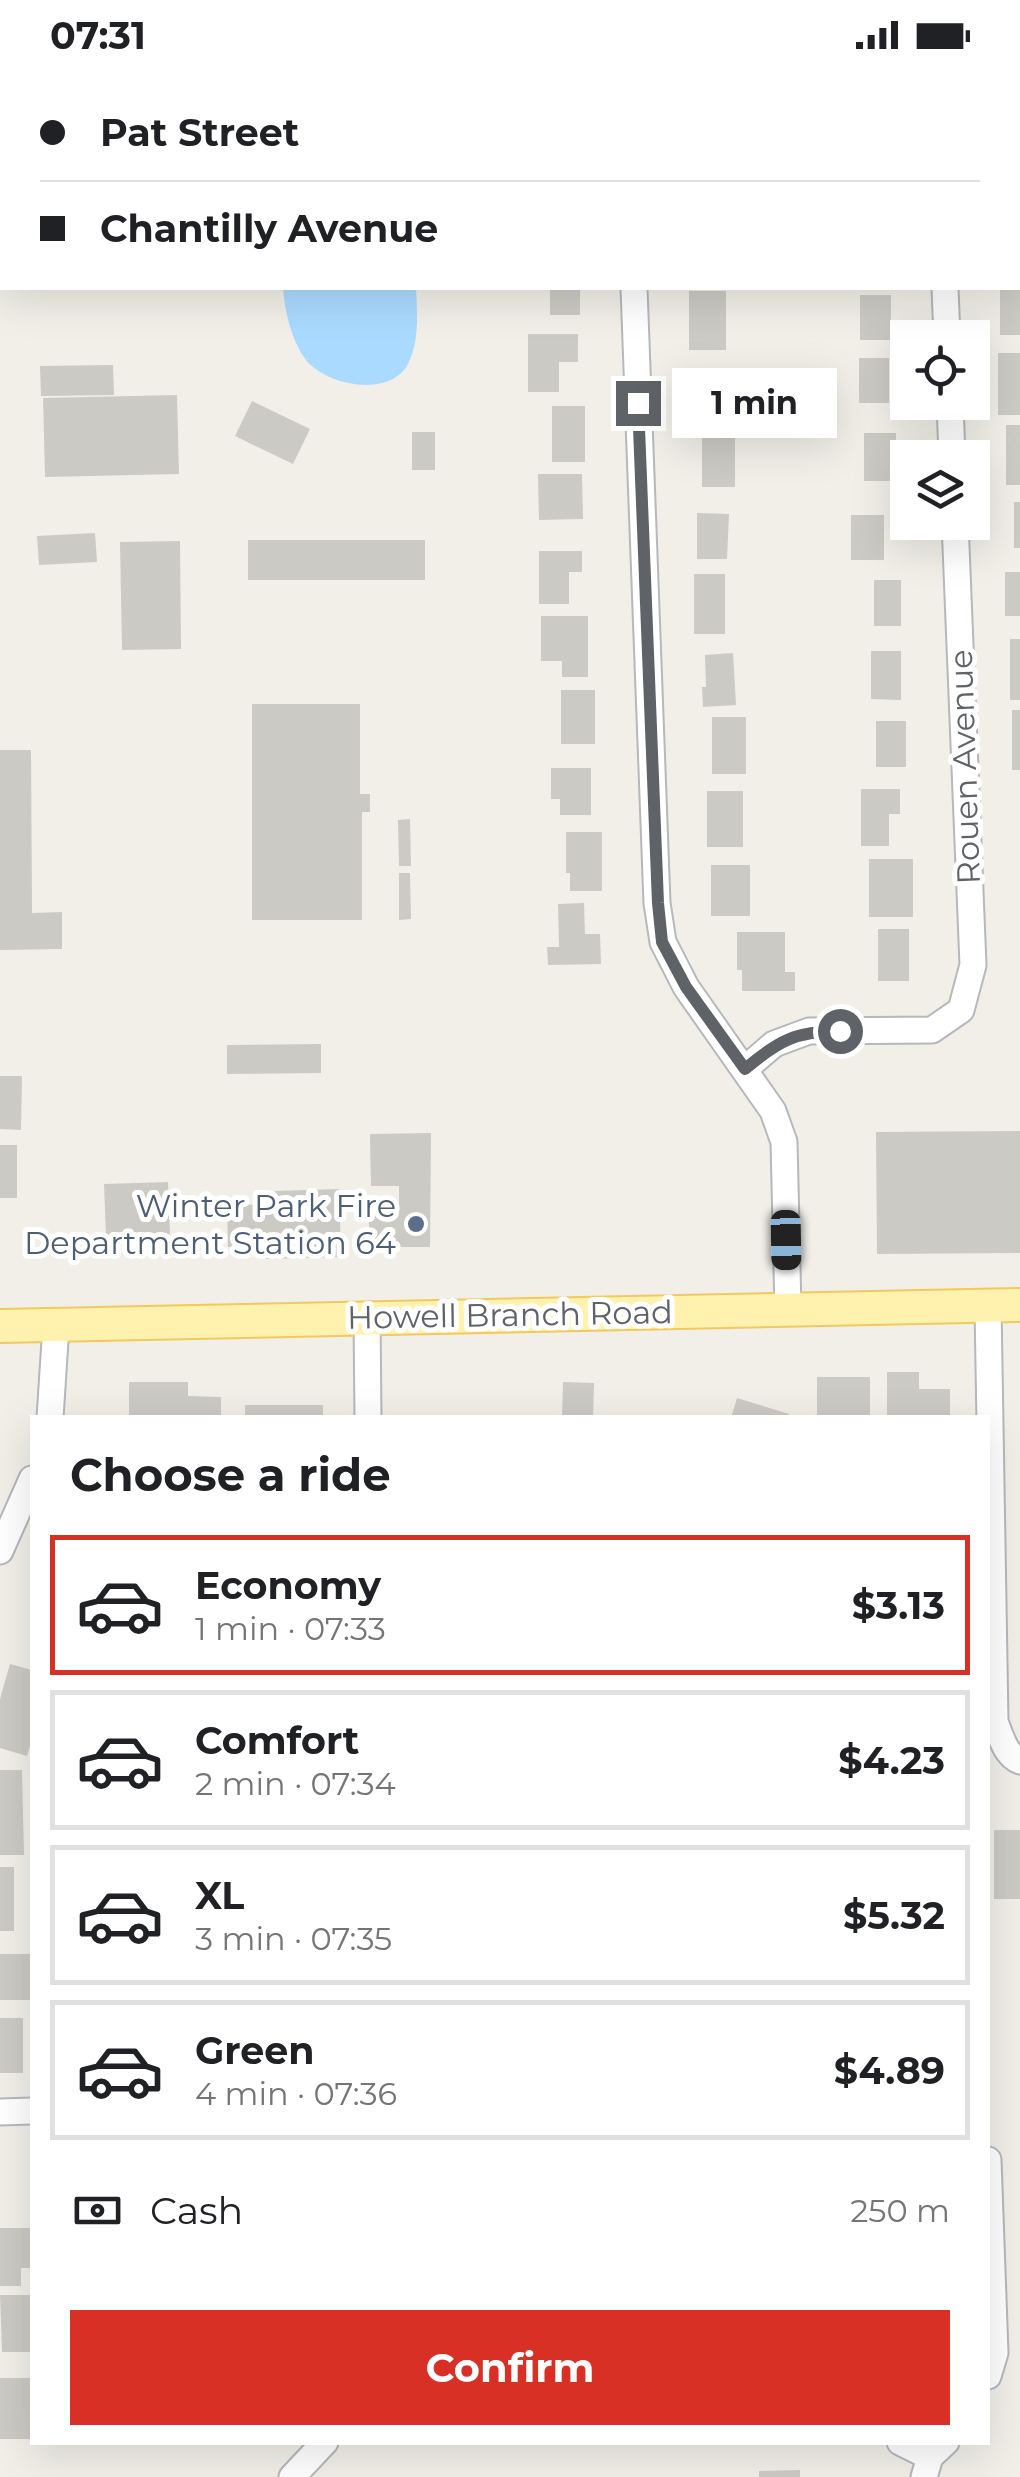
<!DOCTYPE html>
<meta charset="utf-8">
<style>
body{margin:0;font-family:Montserrat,sans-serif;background:#f6f6f6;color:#202124;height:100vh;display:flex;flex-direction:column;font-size:38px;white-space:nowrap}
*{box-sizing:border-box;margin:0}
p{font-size:32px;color:#757577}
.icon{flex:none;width:55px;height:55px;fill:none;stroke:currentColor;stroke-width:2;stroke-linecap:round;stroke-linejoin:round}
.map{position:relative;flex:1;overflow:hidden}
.sheet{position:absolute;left:30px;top:1345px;width:960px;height:1030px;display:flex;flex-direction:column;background:#fff;border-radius:0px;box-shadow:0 10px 40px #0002}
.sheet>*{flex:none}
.hud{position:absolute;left:0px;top:0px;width:1020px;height:220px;box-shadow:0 10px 40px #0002;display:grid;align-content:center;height:220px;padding:0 40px;background:#fff}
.buttons{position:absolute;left:890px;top:250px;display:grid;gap:20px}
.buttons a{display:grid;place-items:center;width:100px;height:100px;border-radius:0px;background:#fff;box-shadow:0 10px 40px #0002;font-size:50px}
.end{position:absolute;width:45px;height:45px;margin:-22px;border:12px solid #5f6368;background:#fff;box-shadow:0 0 0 5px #fff}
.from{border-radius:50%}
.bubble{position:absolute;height:70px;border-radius:0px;background:#fff;box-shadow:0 10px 40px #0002;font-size:32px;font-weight:700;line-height:70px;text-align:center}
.car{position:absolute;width:30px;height:60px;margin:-30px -15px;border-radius:12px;box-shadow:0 0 8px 2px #0007;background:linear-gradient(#222 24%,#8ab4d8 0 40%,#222 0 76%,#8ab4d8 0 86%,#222 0)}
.hud b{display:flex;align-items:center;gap:35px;height:95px;font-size:38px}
.hud b+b{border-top:2px solid #e0e0e0}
.hud i{width:25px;height:25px;background:#202124}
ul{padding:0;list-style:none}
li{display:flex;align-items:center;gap:30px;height:140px;margin:0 20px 15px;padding:0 20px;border:5px solid #e0e0e0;border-radius:0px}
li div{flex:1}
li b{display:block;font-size:38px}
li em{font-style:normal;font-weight:700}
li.on{border-color:#d93025}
li>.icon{width:90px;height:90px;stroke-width:1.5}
h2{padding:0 40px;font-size:45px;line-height:120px}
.pay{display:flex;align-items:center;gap:25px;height:110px;padding:0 40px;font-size:38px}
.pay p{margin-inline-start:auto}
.primary-button{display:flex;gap:20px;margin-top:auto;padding:20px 40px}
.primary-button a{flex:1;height:115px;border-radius:0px;background:#d93025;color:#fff;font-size:40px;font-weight:700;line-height:115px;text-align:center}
.status{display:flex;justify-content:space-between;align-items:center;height:70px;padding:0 50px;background:#fff;direction:ltr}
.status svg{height:28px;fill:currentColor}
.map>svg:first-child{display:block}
.water{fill:#aadaff}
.building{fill:#cccac5}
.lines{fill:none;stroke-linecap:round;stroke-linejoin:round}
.minor-casing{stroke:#b5b8bc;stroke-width:29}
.major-casing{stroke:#f2c960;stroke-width:36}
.minor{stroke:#fff;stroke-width:25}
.major{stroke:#fff2af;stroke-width:32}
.route{stroke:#5f6368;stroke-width:12}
.service-dot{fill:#5c6f8a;stroke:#fff;stroke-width:4}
.labels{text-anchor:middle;stroke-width:10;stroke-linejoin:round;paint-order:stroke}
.street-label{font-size:32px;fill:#5f6368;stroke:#fff}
.service-label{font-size:32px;fill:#4e5e75;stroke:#fff;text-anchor:end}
</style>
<div class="status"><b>07:31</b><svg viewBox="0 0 49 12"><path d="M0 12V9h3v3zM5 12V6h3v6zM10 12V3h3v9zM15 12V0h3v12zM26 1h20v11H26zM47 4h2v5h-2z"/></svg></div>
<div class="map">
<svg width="1020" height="2407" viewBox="0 0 1020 2407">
<rect width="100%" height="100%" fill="#f1efe8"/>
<path class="water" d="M 283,218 L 416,218 C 417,242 420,271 408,294 C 390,328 327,316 306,290 C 291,270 285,242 283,218 Z"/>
<g class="building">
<rect x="550" y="218" width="30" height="27"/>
<rect x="1000" y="218" width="20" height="47"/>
<rect x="689" y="221" width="37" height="59"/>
<rect x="860" y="225" width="31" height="45"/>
<polygon points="528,264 578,264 578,292 559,292 559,322 528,322"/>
<rect x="998" y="283" width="22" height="62"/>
<rect x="859" y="288" width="30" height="45"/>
<polygon points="113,295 114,325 41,326 40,296"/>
<rect x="690" y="299" width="29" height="53"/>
<polygon points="177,325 179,404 45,407 43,328"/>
<polygon points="252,331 310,359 293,394 235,366"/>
<rect x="552" y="336" width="33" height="56"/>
<rect x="1006" y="355" width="14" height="60"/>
<rect x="412" y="362" width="23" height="38"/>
<rect x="702" y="363" width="33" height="54"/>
<rect x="864" y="363" width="32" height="48"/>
<polygon points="538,404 582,404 583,449 539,450"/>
<rect x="1014" y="432" width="6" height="46"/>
<polygon points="697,443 729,444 727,489 697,489"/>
<rect x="851" y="445" width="33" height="45"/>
<polygon points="95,463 97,492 39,495 37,466"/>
<rect x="248" y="470" width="177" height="40"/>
<polygon points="180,471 181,579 122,580 120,472"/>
<polygon points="539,481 582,481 582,502 569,502 569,534 539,534"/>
<rect x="1005" y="502" width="15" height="44"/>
<rect x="694" y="504" width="31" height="60"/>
<rect x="874" y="510" width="27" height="46"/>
<polygon points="541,546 588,546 588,607 562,607 562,591 541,591"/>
<rect x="1010" y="569" width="10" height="61"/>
<polygon points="871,581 901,581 901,630 871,629"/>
<polygon points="733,583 736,635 703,637 702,617 706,617 705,585"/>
<rect x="561" y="620" width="34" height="54"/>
<polygon points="252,634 360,634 360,724 370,724 370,742 362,742 362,850 252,850"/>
<rect x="1012" y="640" width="8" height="60"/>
<rect x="712" y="647" width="34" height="57"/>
<rect x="876" y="651" width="30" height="46"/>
<polygon points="0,680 31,680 32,843 62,842 62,879 0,880"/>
<polygon points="551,698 591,698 591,745 560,745 560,729 551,729"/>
<polygon points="861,719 900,719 900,744 889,744 889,776 861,776"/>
<rect x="707" y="721" width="36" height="56"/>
<polygon points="410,749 411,796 399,796 398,750"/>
<polygon points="566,762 602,762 602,821 570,821 570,803 566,803"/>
<rect x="869" y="789" width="44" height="58"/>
<rect x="711" y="795" width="39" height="51"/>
<polygon points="399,803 410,803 411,849 399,850"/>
<polygon points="584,833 585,864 600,864 601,894 548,895 547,877 559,877 558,834"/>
<rect x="878" y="859" width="31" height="52"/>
<polygon points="737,862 785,862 785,902 795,902 795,921 742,921 742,900 737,900"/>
<polygon points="321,974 321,1003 227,1004 227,975"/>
<polygon points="0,1006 22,1006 21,1060 0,1059"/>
<polygon points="1020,1061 1020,1183 877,1184 876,1062"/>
<polygon points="431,1063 430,1177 369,1177 369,1144 399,1144 399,1116 371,1116 370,1064"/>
<rect x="0" y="1075" width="17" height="53"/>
<polygon points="168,1112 170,1164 106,1167 104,1114"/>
<polygon points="339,1119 341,1187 266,1189 266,1176 228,1177 227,1135 275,1134 275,1121"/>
<polygon points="887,1302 919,1302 919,1319 950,1319 950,1348 887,1348"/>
<rect x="817" y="1307" width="53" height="41"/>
<polygon points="129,1312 188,1312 188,1326 221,1327 221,1348 129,1348"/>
<polygon points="563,1312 594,1313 593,1348 562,1348"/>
<polygon points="737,1328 789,1344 788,1348 731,1348"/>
<rect x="245" y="1335" width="78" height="13"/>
<polygon points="10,1594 32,1600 32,1668 27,1686 0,1678 0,1629"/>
<polygon points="0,1700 22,1700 24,1785 0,1785"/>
<rect x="994" y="1760" width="26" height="69"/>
<rect x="0" y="1797" width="14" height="64"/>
<rect x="0" y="1884" width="32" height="46"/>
<rect x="0" y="1948" width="23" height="55"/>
<polygon points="0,2158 32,2158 32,2198 21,2198 21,2216 0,2216"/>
<polygon points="0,2225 32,2225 32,2282 2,2282"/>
<rect x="0" y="2308" width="32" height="61"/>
<polygon points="800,2400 800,2407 759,2407 759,2401"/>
</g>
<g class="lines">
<g class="minor-casing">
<g id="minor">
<polyline points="1018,99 1020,99"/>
<polyline points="634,218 657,833 663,872 686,917 773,1041 784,1072 788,1240"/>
<polyline points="945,218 947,268"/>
<polyline points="950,332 952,388"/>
<polyline points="745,999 774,974 809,961 932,960 961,940 973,895 955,452"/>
<path d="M 988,1236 L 995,1652 C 1001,1666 1005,1685 1020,1691"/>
<polyline points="367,1247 368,1348"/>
<polyline points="50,1348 56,1255"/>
<polyline points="0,1481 32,1409"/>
<polyline points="0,2042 32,2041"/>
<polyline points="988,2090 995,2283 988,2306"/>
<polyline points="900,2372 930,2387"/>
<polyline points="292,2407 325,2372"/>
<polyline points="924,2407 930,2387 946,2372"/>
</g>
</g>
<g class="major-casing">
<polyline id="major" points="0,1256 1020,1235"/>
</g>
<use href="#minor" class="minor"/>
<use href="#major" class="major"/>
</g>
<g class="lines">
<path class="route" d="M 638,333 L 658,833 L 662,872 L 686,917 L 745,999 C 778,971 796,961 840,961"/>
</g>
<circle class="service-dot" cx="416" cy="1154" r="10"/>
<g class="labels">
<g class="street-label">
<text transform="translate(965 697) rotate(-92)" y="11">Rouen Avenue</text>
<text transform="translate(510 1245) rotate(-1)" y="11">Howell Branch Road</text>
</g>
<g class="service-label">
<text x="396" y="1147">Winter Park Fire<tspan x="396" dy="37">Department Station 64</tspan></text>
</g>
</g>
</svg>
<div class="buttons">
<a><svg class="icon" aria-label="locate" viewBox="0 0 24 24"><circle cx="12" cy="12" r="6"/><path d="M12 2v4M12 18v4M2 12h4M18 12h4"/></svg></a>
<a><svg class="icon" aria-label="layers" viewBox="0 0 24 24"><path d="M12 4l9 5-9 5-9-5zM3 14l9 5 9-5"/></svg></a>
</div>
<i class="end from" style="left:840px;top:961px"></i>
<i class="end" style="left:638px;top:333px"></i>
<div class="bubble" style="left:672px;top:298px;width:165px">1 min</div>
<i class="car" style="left:786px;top:1170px;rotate:179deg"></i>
<div class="hud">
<b><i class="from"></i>Pat Street</b>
<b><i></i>Chantilly Avenue</b>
</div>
<section class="sheet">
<h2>Choose a ride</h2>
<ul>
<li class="on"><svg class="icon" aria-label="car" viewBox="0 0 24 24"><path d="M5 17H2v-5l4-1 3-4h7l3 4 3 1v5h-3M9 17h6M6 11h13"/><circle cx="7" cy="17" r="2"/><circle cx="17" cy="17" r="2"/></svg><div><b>Economy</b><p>1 min · 07:33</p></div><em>$3.13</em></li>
<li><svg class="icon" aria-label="car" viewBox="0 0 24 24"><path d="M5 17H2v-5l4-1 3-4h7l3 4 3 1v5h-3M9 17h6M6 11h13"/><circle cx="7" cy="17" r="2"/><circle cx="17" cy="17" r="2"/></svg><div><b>Comfort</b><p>2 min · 07:34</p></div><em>$4.23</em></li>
<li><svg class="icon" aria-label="car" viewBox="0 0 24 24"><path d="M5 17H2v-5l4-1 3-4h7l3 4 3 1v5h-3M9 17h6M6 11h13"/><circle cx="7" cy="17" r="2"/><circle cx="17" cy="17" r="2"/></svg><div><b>XL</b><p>3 min · 07:35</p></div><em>$5.32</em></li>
<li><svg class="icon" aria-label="car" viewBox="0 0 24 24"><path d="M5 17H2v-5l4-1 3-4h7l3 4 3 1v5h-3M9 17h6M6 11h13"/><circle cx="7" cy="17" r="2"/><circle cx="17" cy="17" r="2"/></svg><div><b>Green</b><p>4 min · 07:36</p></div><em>$4.89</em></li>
</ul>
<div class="pay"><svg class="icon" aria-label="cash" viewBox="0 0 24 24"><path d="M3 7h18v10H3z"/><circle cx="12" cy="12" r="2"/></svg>Cash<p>250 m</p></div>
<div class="primary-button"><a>Confirm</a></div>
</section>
</div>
